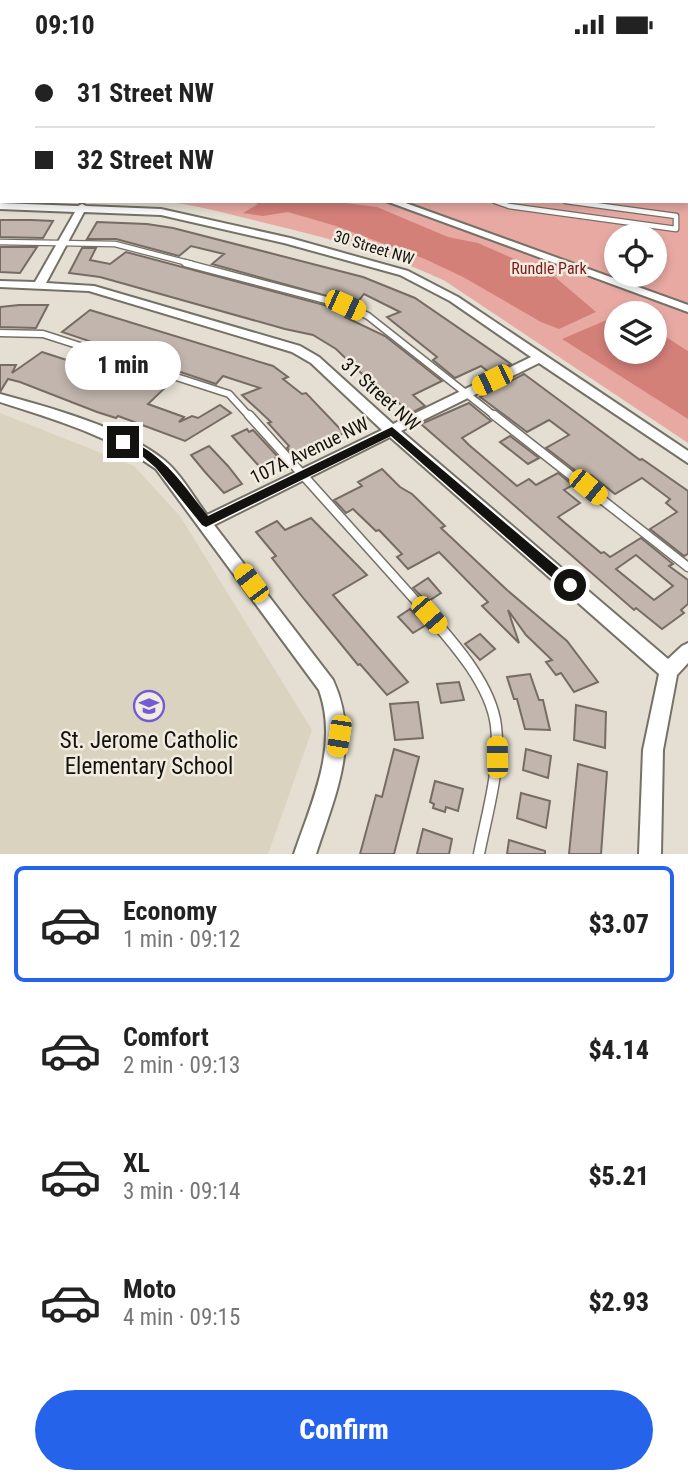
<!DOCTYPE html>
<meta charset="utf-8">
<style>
body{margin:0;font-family:"Roboto Condensed",sans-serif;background:#f2f2f2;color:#222;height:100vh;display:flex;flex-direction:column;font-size:26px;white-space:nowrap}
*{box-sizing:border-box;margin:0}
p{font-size:23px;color:#767676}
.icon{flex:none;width:38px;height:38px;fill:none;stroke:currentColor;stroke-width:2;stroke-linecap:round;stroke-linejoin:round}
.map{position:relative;height:805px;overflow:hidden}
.sheet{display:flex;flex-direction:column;background:#fff;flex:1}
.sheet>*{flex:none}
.hud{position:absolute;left:0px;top:0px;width:690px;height:154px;box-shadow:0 4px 10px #0003;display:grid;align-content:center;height:154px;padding:0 35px;background:#fff}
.fabs{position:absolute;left:604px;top:175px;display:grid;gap:14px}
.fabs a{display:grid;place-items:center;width:63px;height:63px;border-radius:50%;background:#fff;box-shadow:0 4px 10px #0003;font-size:35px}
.end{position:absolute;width:32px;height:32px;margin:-16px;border:9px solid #14120e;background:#fff;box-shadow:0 0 0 4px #fff}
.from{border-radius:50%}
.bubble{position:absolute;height:49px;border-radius:24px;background:#fff;box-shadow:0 4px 10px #0003;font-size:23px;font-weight:800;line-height:49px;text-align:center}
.car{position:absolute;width:21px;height:42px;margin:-21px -10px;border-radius:9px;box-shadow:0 0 5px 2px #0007;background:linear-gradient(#f5c518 24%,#345 0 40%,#f5c518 0 76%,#345 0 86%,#f5c518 0)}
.hud b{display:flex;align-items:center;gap:24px;height:66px;font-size:26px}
.hud b+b{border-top:2px solid #e0e0e0}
.hud i{width:18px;height:18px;background:#222}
ul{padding:12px 0 0;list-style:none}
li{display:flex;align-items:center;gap:21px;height:116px;margin:0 14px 10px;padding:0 21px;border:4px solid transparent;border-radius:10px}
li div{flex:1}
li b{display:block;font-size:26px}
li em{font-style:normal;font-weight:800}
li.on{border-color:#2563eb}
li>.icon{width:63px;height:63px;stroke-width:1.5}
.button{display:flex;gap:14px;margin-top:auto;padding:14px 35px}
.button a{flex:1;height:80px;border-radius:42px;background:#2563eb;color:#fff;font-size:28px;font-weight:800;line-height:80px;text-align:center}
.status{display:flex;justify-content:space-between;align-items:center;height:49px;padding:0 35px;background:#fff;direction:ltr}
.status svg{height:19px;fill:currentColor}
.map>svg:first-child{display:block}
.built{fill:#dad3bf}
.green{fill:#e8a9a3;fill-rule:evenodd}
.forest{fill:#d38079}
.water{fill:#4d996a}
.building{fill:#c1b5ad;stroke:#776c64;stroke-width:2;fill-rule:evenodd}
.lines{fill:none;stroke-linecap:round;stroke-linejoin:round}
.lane-far3-casing{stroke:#757166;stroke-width:7}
.lane-far2-casing{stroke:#757166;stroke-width:9}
.lane-far1-casing{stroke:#757166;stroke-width:11}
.lane-casing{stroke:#757166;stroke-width:13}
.street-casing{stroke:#757166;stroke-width:4}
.lane-far3{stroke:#fff;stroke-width:4.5}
.lane-far2{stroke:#fff;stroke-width:6}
.lane-far1{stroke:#fff;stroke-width:8}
.lane{stroke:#fff;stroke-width:10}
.street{fill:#fff;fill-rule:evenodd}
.route{fill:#14120e}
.labels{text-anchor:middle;stroke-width:5;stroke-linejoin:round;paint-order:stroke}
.far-street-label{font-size:16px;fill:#14120e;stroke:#f1ecdf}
.far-park-label{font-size:16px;fill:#7d181b;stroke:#f1ecdf}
.street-label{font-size:19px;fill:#14120e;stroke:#f1ecdf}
.near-poi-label{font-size:23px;fill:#14120e;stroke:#f1ecdf}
</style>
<div class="status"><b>09:10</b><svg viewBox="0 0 49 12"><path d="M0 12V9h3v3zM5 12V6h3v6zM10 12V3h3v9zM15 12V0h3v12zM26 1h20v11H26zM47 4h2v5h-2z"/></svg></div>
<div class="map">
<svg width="688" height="805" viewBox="0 0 688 805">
<rect width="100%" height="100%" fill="#e4dfd2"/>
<polygon class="built" points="0,364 134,417 180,467 312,681 268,805 0,805"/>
<g class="green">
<polygon points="0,0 271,0 279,2 2,2 2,149"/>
<path d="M 688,51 L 688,394 L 445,232 C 387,204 324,188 261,173 C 227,165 194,155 160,152 L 688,152 ZM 616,187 L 654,187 L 654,226 L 616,226 ZM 616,264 L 654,264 L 654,303 L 616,303 Z"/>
</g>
<g class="forest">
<polygon points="246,152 329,152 377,158 448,188 478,194 555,228 596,263 559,280 541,273 463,228 425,210 336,177 288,163 263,167 243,164 258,155"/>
<polygon points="616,267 616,303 654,303 655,281 688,302 688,370 562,290"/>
</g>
<polygon class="water" points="392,0 688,0 688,51 688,2"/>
<g class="building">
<polygon points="0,171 32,171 53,172 43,189 0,188"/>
<polygon points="97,173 147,175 173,179 363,228 415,249 511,315 491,325 481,317 455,329 433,311 437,308 387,268 400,263 364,245 356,255 212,215 224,205 191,197 179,207 116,190 87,190"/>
<polygon points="0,198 37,198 20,224 0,223"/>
<polygon points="82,199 96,199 90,211 110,215 126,203 343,261 348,264 345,268 385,287 442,332 413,346 425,357 411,364 385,343 382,344 336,300 313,286 285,280 100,228 69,224"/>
<polygon points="19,256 48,256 36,279 0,278 0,258"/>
<polygon points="90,261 273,317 288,328 283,330 302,345 306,344 344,384 295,408 287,399 289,397 268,374 271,373 242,346 260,339 223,327 216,335 62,283"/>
<polygon points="42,303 79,315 89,306 172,332 148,355 184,368 179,373 192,367 198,369 220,356 231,364 185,392 118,367 116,369 97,363 20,333 8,330 0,343 0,316 16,316 12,324"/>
<polygon points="524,325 640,411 642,410 688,442 688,505 684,507 650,480 677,463 666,454 670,450 642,429 615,445 591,426 585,429 546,399 569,386 549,371 527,383 480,348"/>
<path d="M 469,354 L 491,372 L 462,389 L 469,396 L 517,437 L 529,430 L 536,436 L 558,424 L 573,436 L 564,441 L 580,454 L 558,468 L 601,504 L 604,503 L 610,508 L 641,489 L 673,515 L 669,517 L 688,531 L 688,555 L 681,561 L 684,564 L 662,580 L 636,559 L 634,561 L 421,375 ZM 636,506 L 673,537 L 654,551 L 616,520 Z"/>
<polygon points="247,380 249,383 253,381 278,408 259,417 232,387"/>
<polygon points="510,387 539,409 528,415 500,393"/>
<polygon points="209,397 228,417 242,435 224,444 205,423 191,406"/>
<polygon points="382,420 400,438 412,445 445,477 441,479 507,541 567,592 598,633 574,643 561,624 556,626 546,613 552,611 526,586 508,561 519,594 482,557 488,553 439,503 408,520 397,508 402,505 379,481 376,482 353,460 346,464 334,451 362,437 358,433"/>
<polygon points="311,469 367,526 333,546 408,633 387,646 360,615 358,616 304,550 272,509 276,507 256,483 277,472 285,481"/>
<polygon points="428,529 441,544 427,553 413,539"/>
<polygon points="410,560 426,576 413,584 398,568"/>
<polygon points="480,585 495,600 480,611 465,595"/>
<polygon points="530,625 539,651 543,651 550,681 525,680 517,650 514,650 507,628"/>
<polygon points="459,633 464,651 441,654 437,635"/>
<polygon points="418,653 423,689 395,691 390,655"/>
<polygon points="576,656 606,663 605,699 574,691"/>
<polygon points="394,700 419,708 394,805 360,805 376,746 382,748"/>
<polygon points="526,700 551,707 548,729 523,721"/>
<polygon points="578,715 607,723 601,805 569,805"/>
<polygon points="435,732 463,740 458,762 446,758 445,763 433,759 434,755 430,753"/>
<polygon points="521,744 550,752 546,779 517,769"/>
<polygon points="423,780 452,790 449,805 417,805"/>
<polygon points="509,791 545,802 545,805 507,805"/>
</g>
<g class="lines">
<g class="lane-far3-casing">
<g id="lane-far3">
<polyline points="495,152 509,157 676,180 676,167 566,152"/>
<polyline points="0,193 115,195 192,215"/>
</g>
</g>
<g class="lane-far2-casing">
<g id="lane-far2">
<polyline points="185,214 345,256 368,267 496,368"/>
<polyline points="0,284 43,285 229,345 250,368"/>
</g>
</g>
<g class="lane-far1-casing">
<g id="lane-far1">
<polyline points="249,366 424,561"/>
<polyline points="494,366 688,518"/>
</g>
</g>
<g class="lane-casing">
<path id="lane" d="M 423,559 C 450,590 491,634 496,677 C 501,719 487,764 479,805"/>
</g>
<g class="street-casing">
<g id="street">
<rect x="0" y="115" width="2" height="6"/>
<polygon points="386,152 400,152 688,256 688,263"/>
<path d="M 0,154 L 78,157 L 82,155 L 86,157 L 161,160 L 290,189 L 408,222 L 458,248 L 688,402 L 688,414 L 539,314 L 401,382 L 668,610 L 682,597 L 688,594 L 688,614 L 677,626 L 663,701 L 661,805 L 639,805 L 643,701 L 659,625 L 390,388 L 214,476 L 333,631 C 361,692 335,746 316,805 L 294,805 C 312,752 339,697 319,641 L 156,420 C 110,387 54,370 0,353 L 0,345 C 48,358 125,379 164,411 C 181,425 194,449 207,466 L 382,381 L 311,314 L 292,303 L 89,242 L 0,238 L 0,232 L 35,233 L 75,163 L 0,160 ZM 84,163 L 161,166 L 284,194 L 400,226 L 450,252 L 531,308 L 393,375 L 319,308 L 300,297 L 94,237 L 46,234 Z"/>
</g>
</g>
<use href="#lane-far3" class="lane-far3"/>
<use href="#lane-far2" class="lane-far2"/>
<use href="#lane-far1" class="lane-far1"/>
<use href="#lane" class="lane"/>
<use href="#street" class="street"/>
</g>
<path class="route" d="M 392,378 L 575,533 L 575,540 L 565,540 L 391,387 L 206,478 L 202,476 L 156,419 L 140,405 L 117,393 L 123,389 C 162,402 183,436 208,467 Z"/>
<defs>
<g id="school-ring" transform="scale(1.575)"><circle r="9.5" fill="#f1ecdf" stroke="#725bd5" stroke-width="1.5"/><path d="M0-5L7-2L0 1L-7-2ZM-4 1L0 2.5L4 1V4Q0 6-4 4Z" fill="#725bd5"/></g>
</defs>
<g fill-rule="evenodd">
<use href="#school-ring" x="149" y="657"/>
</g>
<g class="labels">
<g class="far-street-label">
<text transform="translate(374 198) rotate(17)" y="6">30 Street NW</text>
</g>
<g class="far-park-label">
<text x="549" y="225">Rundle Park</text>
</g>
<g class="street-label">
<text transform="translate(381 345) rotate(42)" y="7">31 Street NW</text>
<text transform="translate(309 401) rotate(-26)" y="7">107A Avenue NW</text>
</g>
<g class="near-poi-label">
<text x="149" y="699">St. Jerome Catholic<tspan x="149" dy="26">Elementary School</tspan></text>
</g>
</g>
</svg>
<div class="fabs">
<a><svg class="icon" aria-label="locate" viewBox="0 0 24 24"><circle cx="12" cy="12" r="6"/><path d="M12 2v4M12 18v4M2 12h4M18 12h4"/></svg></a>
<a><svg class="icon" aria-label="layers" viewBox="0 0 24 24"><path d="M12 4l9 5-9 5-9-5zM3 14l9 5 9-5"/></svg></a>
</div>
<i class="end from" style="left:570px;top:536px"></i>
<i class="end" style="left:123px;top:393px"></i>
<div class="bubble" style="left:65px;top:292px;width:116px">1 min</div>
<i class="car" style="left:345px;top:256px;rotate:114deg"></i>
<i class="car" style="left:492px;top:331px;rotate:244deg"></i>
<i class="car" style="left:588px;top:438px;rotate:129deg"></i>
<i class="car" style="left:251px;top:534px;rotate:323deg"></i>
<i class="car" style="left:429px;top:566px;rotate:139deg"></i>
<i class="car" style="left:339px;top:687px;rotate:189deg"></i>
<i class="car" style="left:497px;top:708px;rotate:359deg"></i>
<div class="hud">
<b><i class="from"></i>31 Street NW</b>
<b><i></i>32 Street NW</b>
</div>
</div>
<section class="sheet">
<ul>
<li class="on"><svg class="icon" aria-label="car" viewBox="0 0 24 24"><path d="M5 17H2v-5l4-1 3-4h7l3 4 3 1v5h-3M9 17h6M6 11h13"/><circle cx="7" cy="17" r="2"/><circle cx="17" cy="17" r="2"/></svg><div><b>Economy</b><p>1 min · 09:12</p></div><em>$3.07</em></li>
<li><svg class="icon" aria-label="car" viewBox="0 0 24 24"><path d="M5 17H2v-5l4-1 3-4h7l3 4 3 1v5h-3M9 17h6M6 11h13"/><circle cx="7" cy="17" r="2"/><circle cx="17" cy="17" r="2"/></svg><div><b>Comfort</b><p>2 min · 09:13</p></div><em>$4.14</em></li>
<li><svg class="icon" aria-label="car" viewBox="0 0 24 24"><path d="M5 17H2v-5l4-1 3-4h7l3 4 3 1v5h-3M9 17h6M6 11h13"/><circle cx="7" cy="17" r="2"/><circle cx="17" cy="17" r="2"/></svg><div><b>XL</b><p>3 min · 09:14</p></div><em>$5.21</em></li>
<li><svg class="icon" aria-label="car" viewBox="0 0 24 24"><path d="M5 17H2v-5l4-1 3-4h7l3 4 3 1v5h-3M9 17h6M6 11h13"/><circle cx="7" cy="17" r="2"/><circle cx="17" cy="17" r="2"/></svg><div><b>Moto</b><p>4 min · 09:15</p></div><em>$2.93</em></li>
</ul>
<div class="button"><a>Confirm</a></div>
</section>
